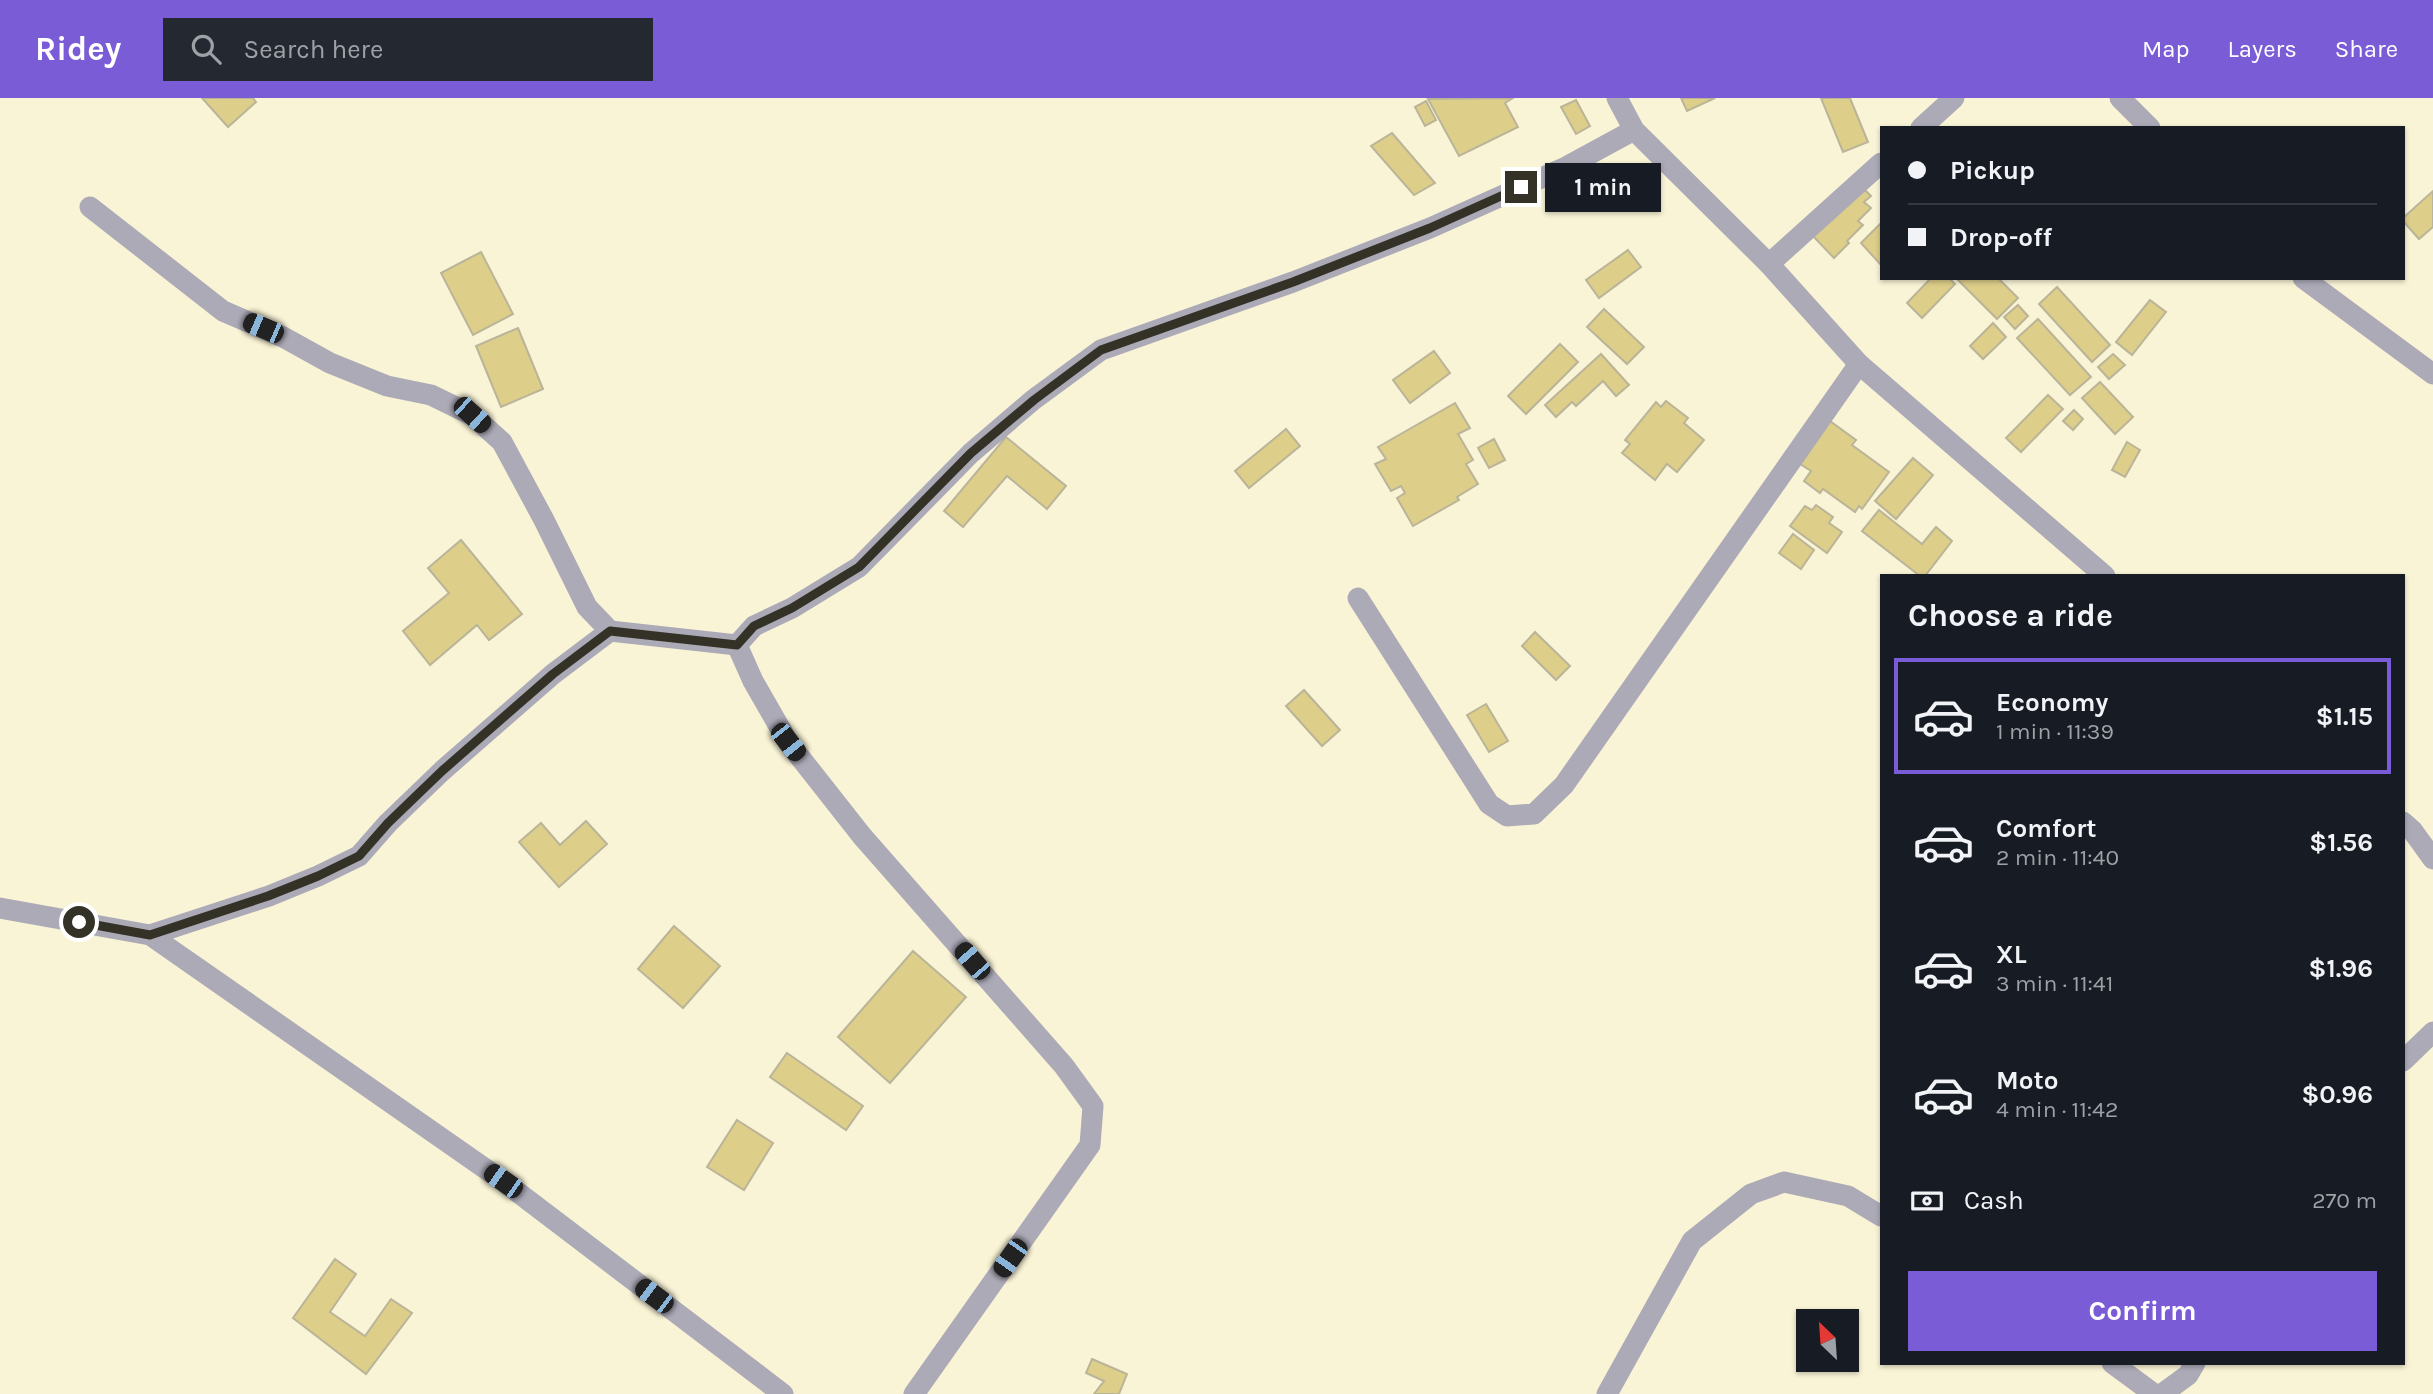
<!DOCTYPE html>
<meta charset="utf-8">
<style>
body{margin:0;font-family:Karla,sans-serif;background:#242831;color:#f1f3f6;height:100vh;display:flex;flex-direction:column;font-size:26px;white-space:nowrap}
*{box-sizing:border-box;margin:0}
p{font-size:23px;color:#9ea1a6}
.icon{flex:none;width:38px;height:38px;fill:none;stroke:currentColor;stroke-width:2;stroke-linecap:round;stroke-linejoin:round}
.map{position:relative;flex:1;overflow:hidden}
.panel{position:absolute;left:1880px;top:476px;width:525px;height:791px;display:flex;flex-direction:column;background:#171b24;border-radius:0px;box-shadow:0 2px 5px #0004}
.panel>*{flex:none}
.banner{position:absolute;left:1880px;top:28px;width:525px;height:154px;border-radius:0px;box-shadow:0 2px 5px #0004;display:grid;align-content:center;height:154px;padding:0 28px;background:#171b24}
.needle{width:46px;rotate:335deg}
.tools{position:absolute;left:1796px;top:1211px;display:grid;gap:14px}
.tools a{display:grid;place-items:center;width:63px;height:63px;border-radius:0px;background:#171b24;box-shadow:0 2px 5px #0004;font-size:35px}
.end{position:absolute;width:32px;height:32px;margin:-16px;border:9px solid #343227;background:#fff;box-shadow:0 0 0 4px #fff}
.from{border-radius:50%}
.bubble{position:absolute;height:49px;border-radius:0px;background:#171b24;box-shadow:0 2px 5px #0004;font-size:23px;font-weight:700;line-height:49px;text-align:center}
.car{position:absolute;width:21px;height:42px;margin:-21px -10px;border-radius:9px;box-shadow:0 0 5px 2px #0007;background:linear-gradient(#222 24%,#8ab4d8 0 40%,#222 0 76%,#8ab4d8 0 86%,#222 0)}
.banner b{display:flex;align-items:center;gap:24px;height:66px;font-size:26px}
.banner b+b{border-top:2px solid #363941}
.banner i{width:18px;height:18px;background:#f1f3f6}
ul{padding:0;list-style:none}
li{display:flex;align-items:center;gap:21px;height:116px;margin:0 14px 10px;padding:0 14px;border:4px solid transparent;border-radius:0px}
li div{flex:1}
li b{display:block;font-size:26px}
li em{font-style:normal;font-weight:700}
li.on{border-color:#7a5cd6}
li>.icon{width:63px;height:63px;stroke-width:1.5}
h2{padding:0 28px;font-size:32px;line-height:84px}
.pay{display:flex;align-items:center;gap:18px;height:77px;padding:0 28px;font-size:26px}
.pay p{margin-inline-start:auto}
.button{display:flex;gap:14px;margin-top:auto;padding:14px 28px}
.button a{flex:1;height:80px;border-radius:0px;background:#7a5cd6;color:#fff;font-size:28px;font-weight:700;line-height:80px;text-align:center}
header{display:flex;align-items:center;gap:42px;box-sizing:border-box;height:98px;padding:0 35px;background:#7a5cd6;color:#fff}
header strong{font-size:33px}
nav{display:flex;gap:38px;margin-inline-start:auto;font-size:24px}
.search{width:490px;height:63px;background:#242831;display:flex;align-items:center;gap:18px;box-sizing:border-box;padding:0 24px;border-radius:0px;color:#9ea1a6;font-size:26px}
.map>svg:first-child{display:block}
.building{fill:#ddce89;stroke:#bab499;stroke-width:2}
.lines{fill:none;stroke-linecap:round;stroke-linejoin:round}
.minor{stroke:#acaab7;stroke-width:21}
.route{stroke:#343227;stroke-width:9}
</style>
<header>
<strong>Ridey</strong>
<div class="search"><svg class="icon" aria-label="search" viewBox="0 0 24 24"><circle cx="10" cy="10" r="6"/><path d="M15 15l6 6"/></svg>Search here</div>
<nav><a>Map</a><a>Layers</a><a>Share</a></nav>
</header>
<div class="map">
<svg width="2433" height="1296" viewBox="0 0 2433 1296">
<rect width="100%" height="100%" fill="#faf4d7"/>
<g class="building">
<polygon points="202,0 253,0 256,4 228,29"/>
<polygon points="1513,0 1505,5 1518,29 1459,58 1428,1"/>
<polygon points="1681,0 1715,0 1687,13"/>
<polygon points="1821,0 1850,0 1868,44 1843,54"/>
<polygon points="1576,2 1590,28 1576,36 1561,9"/>
<polygon points="1426,3 1436,22 1425,28 1415,9"/>
<polygon points="1392,35 1435,85 1414,97 1371,48"/>
<polygon points="1862,89 1871,98 1864,104 1871,110 1858,123 1863,127 1847,143 1849,145 1834,160 1812,137"/>
<polygon points="2433,93 2433,129 2419,141 2403,123 2403,120"/>
<polygon points="1881,125 1881,167 1861,145"/>
<polygon points="1628,152 1641,169 1599,200 1586,182"/>
<polygon points="481,154 513,216 473,237 441,175"/>
<polygon points="1931,180 1949,180 1955,186 1922,220 1907,205"/>
<polygon points="1956,180 1998,180 2018,200 1997,221"/>
<polygon points="2057,189 2110,247 2092,264 2039,206"/>
<polygon points="2150,202 2166,214 2132,257 2116,244"/>
<polygon points="2018,207 2028,218 2015,231 2004,219"/>
<polygon points="1604,211 1644,249 1627,266 1587,229"/>
<polygon points="2038,221 2091,279 2070,297 2017,240"/>
<polygon points="1993,225 2006,239 1983,261 1970,248"/>
<polygon points="518,230 543,291 501,309 476,248"/>
<polygon points="1560,246 1578,264 1526,316 1508,298"/>
<polygon points="1434,253 1450,275 1410,305 1393,282"/>
<polygon points="1601,256 1629,287 1616,298 1603,283 1576,308 1572,304 1556,319 1545,307"/>
<polygon points="2113,256 2125,267 2109,281 2098,269"/>
<polygon points="2100,284 2133,319 2115,336 2082,300"/>
<polygon points="2048,297 2063,311 2021,354 2006,340"/>
<polygon points="1666,303 1688,320 1684,325 1704,342 1677,374 1667,366 1655,382 1622,355 1630,346 1625,342 1656,304 1661,309"/>
<polygon points="1455,305 1470,330 1458,336 1473,362 1466,366 1478,386 1457,399 1459,402 1413,428 1397,400 1405,395 1401,388 1391,393 1375,366 1386,361 1378,349"/>
<polygon points="2074,312 2083,321 2073,332 2063,323"/>
<polygon points="1830,323 1856,342 1852,347 1889,374 1862,411 1859,408 1855,414 1823,391 1820,395 1804,383 1811,373 1800,366"/>
<polygon points="1286,331 1300,348 1249,390 1235,373"/>
<polygon points="1006,339 1066,388 1047,411 1007,378 963,429 944,413"/>
<polygon points="1494,341 1505,362 1489,370 1478,350"/>
<polygon points="2127,344 2140,352 2125,379 2112,372"/>
<polygon points="1913,360 1933,377 1896,421 1875,403"/>
<polygon points="1816,407 1833,419 1829,425 1842,434 1827,455 1790,428 1805,408 1812,412"/>
<polygon points="1879,412 1922,446 1936,429 1952,443 1925,478 1920,478 1862,433"/>
<polygon points="1793,436 1814,452 1801,471 1779,455"/>
<polygon points="461,442 522,516 489,542 477,527 430,567 403,533 449,495 428,470"/>
<polygon points="1535,534 1570,568 1556,582 1522,548"/>
<polygon points="1304,592 1340,632 1322,648 1286,608"/>
<polygon points="1486,606 1508,643 1489,654 1467,617"/>
<polygon points="586,723 607,746 559,789 519,744 541,725 560,747"/>
<polygon points="674,828 720,868 683,910 638,871"/>
<polygon points="913,853 966,899 890,985 838,939"/>
<polygon points="787,955 863,1008 846,1032 770,979"/>
<polygon points="737,1022 773,1045 744,1092 707,1069"/>
<polygon points="335,1161 356,1176 330,1214 365,1238 391,1201 412,1215 366,1276 293,1220"/>
<polygon points="1092,1261 1127,1276 1119,1296 1094,1296 1104,1283 1086,1275"/>
</g>
<g class="lines">
<g class="minor">
<polyline points="1617,0 1634,32 1769,166 1859,266 2105,478"/>
<polyline points="2120,0 2150,30"/>
<polyline points="1921,30 1954,0"/>
<polyline points="90,109 223,213 283,239 330,265 387,288 431,297 472,317 502,344 544,422 587,509 610,533 737,547"/>
<polyline points="1769,166 1881,65"/>
<polyline points="2303,180 2433,276"/>
<polyline points="1358,500 1489,706 1507,718 1534,716 1564,687 1859,266"/>
<polyline points="2403,724 2412,732 2433,761"/>
<polyline points="0,810 150,837 503,1083 783,1296"/>
<polyline points="150,837 269,798 318,778 359,758 388,725 442,673 553,576 610,533"/>
<polyline points="2403,963 2433,934"/>
<polyline points="2112,1265 2154,1296"/>
<polyline points="914,1296 1090,1047 1093,1008 1064,968 862,738 788,644 753,583 737,547 754,528 792,510 859,469 971,355 1033,302 1101,252 1293,184 1430,130 1566,69 1634,32"/>
<polyline points="1607,1296 1692,1143 1751,1096 1784,1084 1848,1098 1881,1118"/>
<polyline points="2162,1296 2188,1277 2195,1265"/>
</g>
</g>
<g class="lines">
<polyline class="route" points="79,824 150,837 268,798 318,778 359,758 388,725 442,673 553,576 610,533 737,547 754,528 792,510 859,469 971,355 1034,302 1101,252 1293,184 1430,130 1521,89"/>
</g>
</svg>
<div class="tools">
<a><svg class="needle" viewBox="-14 -14 28 28"><path d="M0-13l5 13h-10z" fill="#e53935"/><path d="M0 13l5-13h-10z" fill="#9ea1a6"/></svg></a>
</div>
<i class="end from" style="left:79px;top:824px"></i>
<i class="end" style="left:1521px;top:89px"></i>
<div class="bubble" style="left:1545px;top:65px;width:116px">1 min</div>
<i class="car" style="left:263px;top:230px;rotate:293deg"></i>
<i class="car" style="left:472px;top:317px;rotate:132deg"></i>
<i class="car" style="left:788px;top:644px;rotate:142deg"></i>
<i class="car" style="left:972px;top:863px;rotate:319deg"></i>
<i class="car" style="left:503px;top:1083px;rotate:305deg"></i>
<i class="car" style="left:1010px;top:1160px;rotate:215deg"></i>
<i class="car" style="left:654px;top:1198px;rotate:307deg"></i>
<div class="banner">
<b><i class="from"></i>Pickup</b>
<b><i></i>Drop-off</b>
</div>
<section class="panel">
<h2>Choose a ride</h2>
<ul>
<li class="on"><svg class="icon" aria-label="car" viewBox="0 0 24 24"><path d="M5 17H2v-5l4-1 3-4h7l3 4 3 1v5h-3M9 17h6M6 11h13"/><circle cx="7" cy="17" r="2"/><circle cx="17" cy="17" r="2"/></svg><div><b>Economy</b><p>1 min · 11:39</p></div><em>$1.15</em></li>
<li><svg class="icon" aria-label="car" viewBox="0 0 24 24"><path d="M5 17H2v-5l4-1 3-4h7l3 4 3 1v5h-3M9 17h6M6 11h13"/><circle cx="7" cy="17" r="2"/><circle cx="17" cy="17" r="2"/></svg><div><b>Comfort</b><p>2 min · 11:40</p></div><em>$1.56</em></li>
<li><svg class="icon" aria-label="car" viewBox="0 0 24 24"><path d="M5 17H2v-5l4-1 3-4h7l3 4 3 1v5h-3M9 17h6M6 11h13"/><circle cx="7" cy="17" r="2"/><circle cx="17" cy="17" r="2"/></svg><div><b>XL</b><p>3 min · 11:41</p></div><em>$1.96</em></li>
<li><svg class="icon" aria-label="car" viewBox="0 0 24 24"><path d="M5 17H2v-5l4-1 3-4h7l3 4 3 1v5h-3M9 17h6M6 11h13"/><circle cx="7" cy="17" r="2"/><circle cx="17" cy="17" r="2"/></svg><div><b>Moto</b><p>4 min · 11:42</p></div><em>$0.96</em></li>
</ul>
<div class="pay"><svg class="icon" aria-label="cash" viewBox="0 0 24 24"><path d="M3 7h18v10H3z"/><circle cx="12" cy="12" r="2"/></svg>Cash<p>270 m</p></div>
<div class="button"><a>Confirm</a></div>
</section>
</div>
